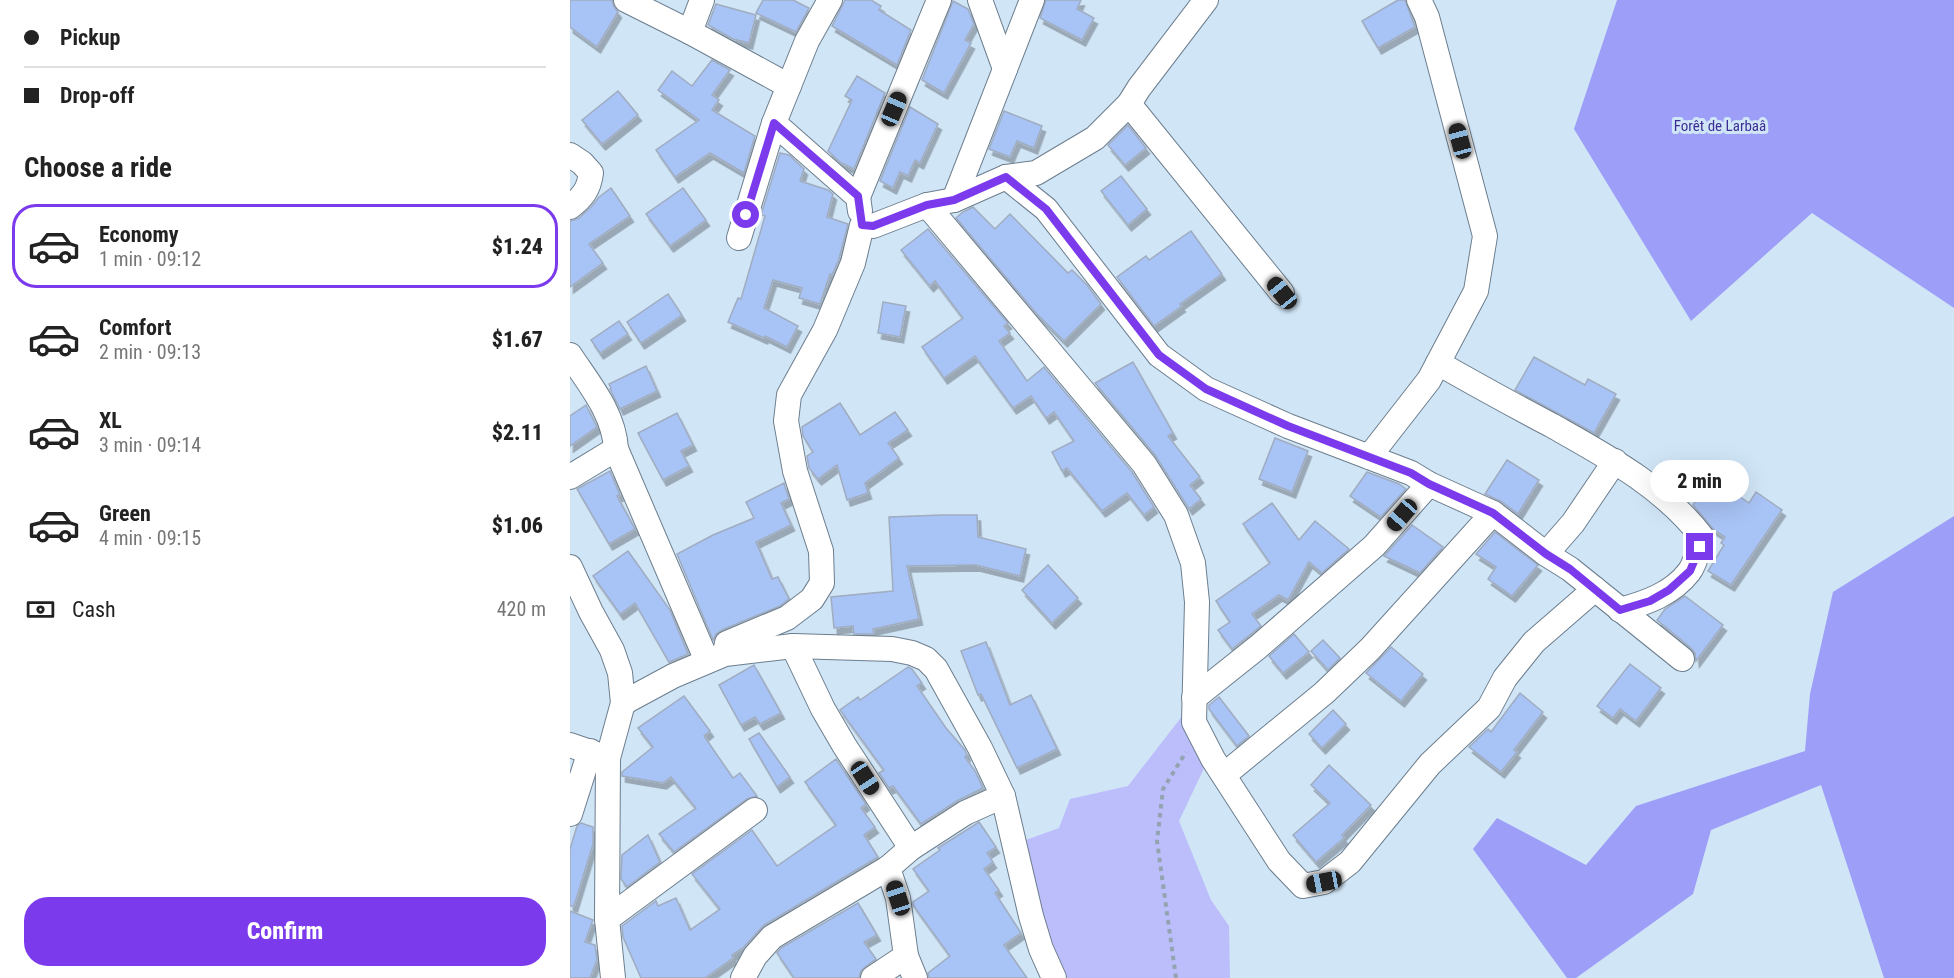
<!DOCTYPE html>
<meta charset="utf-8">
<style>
body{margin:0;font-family:"Roboto Condensed",sans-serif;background:#f6f6f6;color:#222;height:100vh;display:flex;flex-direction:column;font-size:22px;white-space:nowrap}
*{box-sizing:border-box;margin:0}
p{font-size:20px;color:#767676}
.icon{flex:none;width:33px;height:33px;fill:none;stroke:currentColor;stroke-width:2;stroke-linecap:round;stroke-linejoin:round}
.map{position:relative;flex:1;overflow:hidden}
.panel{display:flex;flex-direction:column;background:#fff;width:570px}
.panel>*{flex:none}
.hud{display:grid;align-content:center;height:132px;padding:0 24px;background:#fff}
.end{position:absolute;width:27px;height:27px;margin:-14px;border:8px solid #7c3aed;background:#fff;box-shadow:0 0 0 3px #fff}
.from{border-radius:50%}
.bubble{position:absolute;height:42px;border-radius:21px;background:#fff;box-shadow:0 6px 24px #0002;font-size:20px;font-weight:800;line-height:42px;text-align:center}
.car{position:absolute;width:18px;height:36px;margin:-18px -9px;border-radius:8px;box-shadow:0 0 4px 2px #0007;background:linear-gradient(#222 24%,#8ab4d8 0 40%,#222 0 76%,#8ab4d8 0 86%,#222 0)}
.hud b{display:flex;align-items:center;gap:21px;height:57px;font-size:22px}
.hud b+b{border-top:2px solid #e0e0e0}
.hud i{width:15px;height:15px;background:#222}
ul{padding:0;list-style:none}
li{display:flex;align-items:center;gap:18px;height:84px;margin:0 12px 9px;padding:0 12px;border:3px solid transparent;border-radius:24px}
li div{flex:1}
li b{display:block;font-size:22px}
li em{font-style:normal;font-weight:800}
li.active{border-color:#7c3aed}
li>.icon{width:54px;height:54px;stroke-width:1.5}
h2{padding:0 24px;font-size:27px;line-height:72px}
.pay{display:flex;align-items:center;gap:15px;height:66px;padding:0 24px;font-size:22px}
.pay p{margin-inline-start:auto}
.button{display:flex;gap:12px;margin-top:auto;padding:12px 24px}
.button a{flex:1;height:69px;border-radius:24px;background:#7c3aed;color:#fff;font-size:24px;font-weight:800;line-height:69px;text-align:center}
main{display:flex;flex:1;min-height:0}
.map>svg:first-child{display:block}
.green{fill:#bcbefb}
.forest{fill:#9d9ef8}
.building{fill:#a8c3f5;stroke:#a0acc0;stroke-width:1.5;filter:url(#shadow)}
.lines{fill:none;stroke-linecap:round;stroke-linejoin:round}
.street-casing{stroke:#6c7e8e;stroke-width:26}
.path{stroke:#93a3b0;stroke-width:4;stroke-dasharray:4.5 4.5;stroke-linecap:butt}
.street{stroke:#fff;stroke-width:24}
.route{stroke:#7c3aed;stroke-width:8}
.labels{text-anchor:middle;stroke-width:6;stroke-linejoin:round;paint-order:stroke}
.park-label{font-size:15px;fill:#3c2e94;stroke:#d0e5f6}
</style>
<main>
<section class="panel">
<div class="hud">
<b><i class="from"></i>Pickup</b>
<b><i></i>Drop-off</b>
</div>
<h2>Choose a ride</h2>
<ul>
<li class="active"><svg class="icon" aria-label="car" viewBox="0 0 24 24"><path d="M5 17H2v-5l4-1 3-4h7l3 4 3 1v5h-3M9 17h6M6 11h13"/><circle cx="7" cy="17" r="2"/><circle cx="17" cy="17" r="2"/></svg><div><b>Economy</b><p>1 min · 09:12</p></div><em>$1.24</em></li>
<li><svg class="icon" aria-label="car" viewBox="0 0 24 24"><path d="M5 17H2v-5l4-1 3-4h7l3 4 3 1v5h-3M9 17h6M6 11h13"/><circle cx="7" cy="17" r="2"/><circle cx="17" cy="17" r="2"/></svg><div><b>Comfort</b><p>2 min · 09:13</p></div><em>$1.67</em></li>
<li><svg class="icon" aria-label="car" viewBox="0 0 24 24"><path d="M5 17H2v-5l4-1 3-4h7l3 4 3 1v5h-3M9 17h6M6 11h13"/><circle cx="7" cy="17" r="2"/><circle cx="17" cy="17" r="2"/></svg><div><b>XL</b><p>3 min · 09:14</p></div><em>$2.11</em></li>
<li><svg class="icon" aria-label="car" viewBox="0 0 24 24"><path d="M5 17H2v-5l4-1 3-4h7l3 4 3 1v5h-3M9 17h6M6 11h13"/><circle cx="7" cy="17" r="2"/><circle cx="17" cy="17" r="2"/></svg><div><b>Green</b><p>4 min · 09:15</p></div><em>$1.06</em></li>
</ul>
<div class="pay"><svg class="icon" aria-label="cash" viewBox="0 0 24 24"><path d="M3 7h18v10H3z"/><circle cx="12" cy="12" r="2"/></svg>Cash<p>420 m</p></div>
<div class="button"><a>Confirm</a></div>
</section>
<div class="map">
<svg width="1384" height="978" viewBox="0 0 1384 978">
<defs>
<filter id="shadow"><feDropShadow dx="3.5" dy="6" stdDeviation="0" flood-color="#0004"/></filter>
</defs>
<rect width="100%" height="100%" fill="#d0e5f6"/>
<polygon class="green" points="613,715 637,762 609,821 641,900 659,926 660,978 495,978 481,945 453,841 489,828 500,799 558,786"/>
<g class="forest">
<polygon points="1047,0 1384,0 1384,308 1242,213 1121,321 1004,129"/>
<polygon points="1384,516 1384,978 1314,978 1251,785 1141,830 1123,894 1006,978 997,978 903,849 927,818 1016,865 1066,806 1235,751 1240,694 1263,592"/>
</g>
<g class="building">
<polygon points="0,0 42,0 44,7 48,12 27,47 0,27"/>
<polygon points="193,0 223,0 239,8 226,32 186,13"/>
<polygon points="275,0 301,0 311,6 309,10 341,30 327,65 262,26"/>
<polygon points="476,0 511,0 507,9 524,18 512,40 470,18"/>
<polygon points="828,0 835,0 845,27 808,48 792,21"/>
<polygon points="383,1 398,9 404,24 395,40 401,43 374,93 352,80"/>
<polygon points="146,4 186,15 179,43 163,39 138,25"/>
<polygon points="142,60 160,70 142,95 149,100 142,110 185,136 174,173 140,153 105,177 86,150 129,120 88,90 102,71 122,86"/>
<polygon points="287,76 315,93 284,169 271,163 258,151 282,100 275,96"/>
<polygon points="48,91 68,115 32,144 12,120"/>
<polygon points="340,107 368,124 350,163 345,160 338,176 330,172 323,188 310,181"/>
<polygon points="434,111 472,126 464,148 447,141 440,157 419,149"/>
<polygon points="558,125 576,148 555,165 538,145"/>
<polygon points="210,153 219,155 234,169 230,181 258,190 263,194 257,217 278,224 269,259 262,275 260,274 250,304 229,298 232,288 203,280 194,308 228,326 217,347 195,336 194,338 158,322 168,298 171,299 195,216 191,215"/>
<polygon points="551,176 577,209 558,225 531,191"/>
<polygon points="41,188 60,216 19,244 33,263 0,287 0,221 9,218 22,206 29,197"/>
<polygon points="113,188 136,220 100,246 76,214"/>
<polygon points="403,207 425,229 440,214 498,273 502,270 517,285 531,304 494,341 466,313 386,218 393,212"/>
<polygon points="358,229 438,323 434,326 440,333 429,341 457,381 474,367 562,472 584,507 574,515 557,493 532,511 497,468 492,471 482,452 504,441 484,412 476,418 461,396 443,408 405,356 374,378 352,347 393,318 365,281 360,286 331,250"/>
<polygon points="621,231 652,274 610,304 612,306 584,326 547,277 576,256 579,260"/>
<polygon points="98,294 112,315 71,343 57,322"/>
<polygon points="313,302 336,306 330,337 308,333"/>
<polygon points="49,321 58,334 30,353 21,340"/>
<polygon points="964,357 1015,385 1018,379 1046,394 1024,433 945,390"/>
<polygon points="563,362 603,433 598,436 630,477 620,485 631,499 619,509 585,455 525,383"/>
<polygon points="76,366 87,391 50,409 40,389 41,388 39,384"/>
<polygon points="270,403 290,435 325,412 338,430 318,443 329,458 295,483 298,493 277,500 267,465 248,479 239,468 237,456 243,452 233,436 232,427"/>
<polygon points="16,405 27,427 0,446 0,416"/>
<polygon points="107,413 123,445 111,451 119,466 93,480 68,433"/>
<polygon points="705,438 738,451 722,492 689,479"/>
<polygon points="937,460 969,480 948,514 932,502 915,494"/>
<polygon points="40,471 50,495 47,496 65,529 39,544 7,489"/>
<polygon points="797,472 829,484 836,489 811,517 780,496"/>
<polygon points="1142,477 1179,503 1186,492 1212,510 1161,585 1138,571 1154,545 1151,543 1155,537 1144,530 1123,505"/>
<polygon points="214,483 219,499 211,503 221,525 186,542 202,579 208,577 219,599 210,606 152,630 146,634 143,640 107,554 143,535 184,518 176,502"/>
<polygon points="702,503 729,540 745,521 779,549 752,573 739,562 718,600 709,595 682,614 691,626 662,649 648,630 660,622 646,601 700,563 673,524"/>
<polygon points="372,515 407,515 408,537 456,549 450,576 406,565 337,566 349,619 303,629 304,634 284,634 283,626 264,628 261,597 323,591 319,517"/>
<polygon points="842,525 873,547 850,573 814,556"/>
<polygon points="925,532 968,565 942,596 918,579 926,567 906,554"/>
<polygon points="58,551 100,610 118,654 116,655 99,662 65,603 50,614 23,576"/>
<polygon points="478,565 508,598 482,623 452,590"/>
<polygon points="1115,596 1153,625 1126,661 1125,653 1121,648 1087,620 1095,609"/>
<polygon points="724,634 739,652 713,673 699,656"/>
<polygon points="753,640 770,658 758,670 741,651"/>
<polygon points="416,642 440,705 461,695 487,749 447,768 411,694 408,695 391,651"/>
<polygon points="821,647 853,674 831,701 796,673"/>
<polygon points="1060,664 1091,688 1066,721 1050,709 1043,718 1027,706"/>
<polygon points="184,665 211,713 190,724 185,717 171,725 149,685"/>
<polygon points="338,667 342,669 352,683 347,686 376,728 395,750 397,755 395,757 405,771 413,788 387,801 351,824 323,786 319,788 309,773 314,770 270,710 288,697 290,700"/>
<polygon points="950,693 973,712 944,750 947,752 931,772 899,747 918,729 921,732"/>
<polygon points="114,696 140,731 134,736 163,778 170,773 187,796 177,799 104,852 89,834 126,808 101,777 93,783 52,776 52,772 83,747 68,728"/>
<polygon points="649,697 679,736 667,746 639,709 639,705"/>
<polygon points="763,710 776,724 752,748 739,734"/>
<polygon points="189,733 220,777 207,787 179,739"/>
<polygon points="266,759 296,804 291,808 305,827 294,835 308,857 194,925 174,947 162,955 163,958 135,978 71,978 53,937 52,926 86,901 88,906 106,898 120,930 150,909 122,874 182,830 207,866 266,825 235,782"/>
<polygon points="759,765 801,805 772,835 774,838 746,862 723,835 760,803 741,785"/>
<polygon points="409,822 426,847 417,853 423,862 414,869 429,890 425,893 451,933 434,945 457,978 359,978 358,973 380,956 343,905 343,902 359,891 343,869 370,850 368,848"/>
<polygon points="11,823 23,827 23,844 4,906 0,906 0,849 7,826"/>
<polygon points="78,835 90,862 57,887 51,879 52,855"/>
<polygon points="288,903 307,935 294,942 306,959 295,967 291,971 289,978 224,978 207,953 211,948"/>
<polygon points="0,911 23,920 15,942 25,945 27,960 20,978 0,978"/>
</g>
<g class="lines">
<g class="street-casing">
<g id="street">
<polyline points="56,0 120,32 219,86"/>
<polyline points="410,0 435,69"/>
<polyline points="120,32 132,0"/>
<polyline points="559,104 712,293"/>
<polyline points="204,123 288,197 290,211"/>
<path d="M 0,155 L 12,163 L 21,173 C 19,189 13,197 0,207"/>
<polyline points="436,177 476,209 589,355 636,389 718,426 841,473 859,484 923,513 976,554 1000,569 1112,659"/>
<polyline points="288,197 369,0"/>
<polyline points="384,200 462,0"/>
<polyline points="357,205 574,464 606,515 623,563 627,602 624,722 643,759 709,861 733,886 754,882 780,862 860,764 919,708 935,678 964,642 1025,589"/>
<polyline points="169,238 204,123 237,41 260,0"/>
<path d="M 0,355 C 19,384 44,413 46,449 L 0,477"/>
<path d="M 868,363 C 905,384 943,405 981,425 C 1036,456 1093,486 1132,537 C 1129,547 1126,563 1119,572 C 1102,594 1076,603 1050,610"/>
<polyline points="46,449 137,661"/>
<polyline points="799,457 859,380 906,291 915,236 857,17 849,0"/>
<polyline points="976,554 1003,523 1045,461"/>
<polyline points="0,567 21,612 42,650 50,673 53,703 38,758 37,919 43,978"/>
<polyline points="223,646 253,709 274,745 341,848"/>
<polyline points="155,654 157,643 217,618 242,599 252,583 251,551 225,471 216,421 219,395 255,330 283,263 292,225 303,226 357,205 384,200 436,177 466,173 525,138 559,104 569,88 636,0"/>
<polyline points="624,698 688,647 804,546 859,484"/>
<polyline points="53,703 103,676 155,654 223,646 322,649 342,653 356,659 366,669 410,748 433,796 461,916 471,949 484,978"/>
<polyline points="0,745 35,757"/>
<polyline points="654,775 754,693 800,649 923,513"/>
<polyline points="0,814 20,751"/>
<polyline points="318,868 328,898 336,956 345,978"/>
<polyline points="37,919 185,810"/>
<polyline points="173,978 185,956 202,937 318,868 341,848 395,813 433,796"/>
<polyline points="303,978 336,956"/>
</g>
</g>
<polyline class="path" points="606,978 587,841 593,789 616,752"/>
<use href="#street" class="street"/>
</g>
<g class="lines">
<polyline class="route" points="176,215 204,123 288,196 292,225 303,226 357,205 384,200 436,177 476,209 589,355 636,389 718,426 841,473 859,484 923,513 976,554 1000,569 1050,610 1080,601 1099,590 1120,571 1130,547"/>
</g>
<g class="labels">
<g class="park-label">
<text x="1150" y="131">Forêt de Larbaâ</text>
</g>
</g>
</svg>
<i class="end from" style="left:176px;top:215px"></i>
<i class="end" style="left:1130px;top:547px"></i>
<div class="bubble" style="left:1080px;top:460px;width:99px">2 min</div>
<i class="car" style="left:324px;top:109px;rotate:23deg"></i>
<i class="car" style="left:890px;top:141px;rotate:345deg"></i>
<i class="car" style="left:712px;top:293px;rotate:321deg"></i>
<i class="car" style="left:832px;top:515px;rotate:221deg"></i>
<i class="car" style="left:295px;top:778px;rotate:147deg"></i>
<i class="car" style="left:754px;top:882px;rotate:259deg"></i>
<i class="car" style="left:328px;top:898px;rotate:342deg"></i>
</div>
</main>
